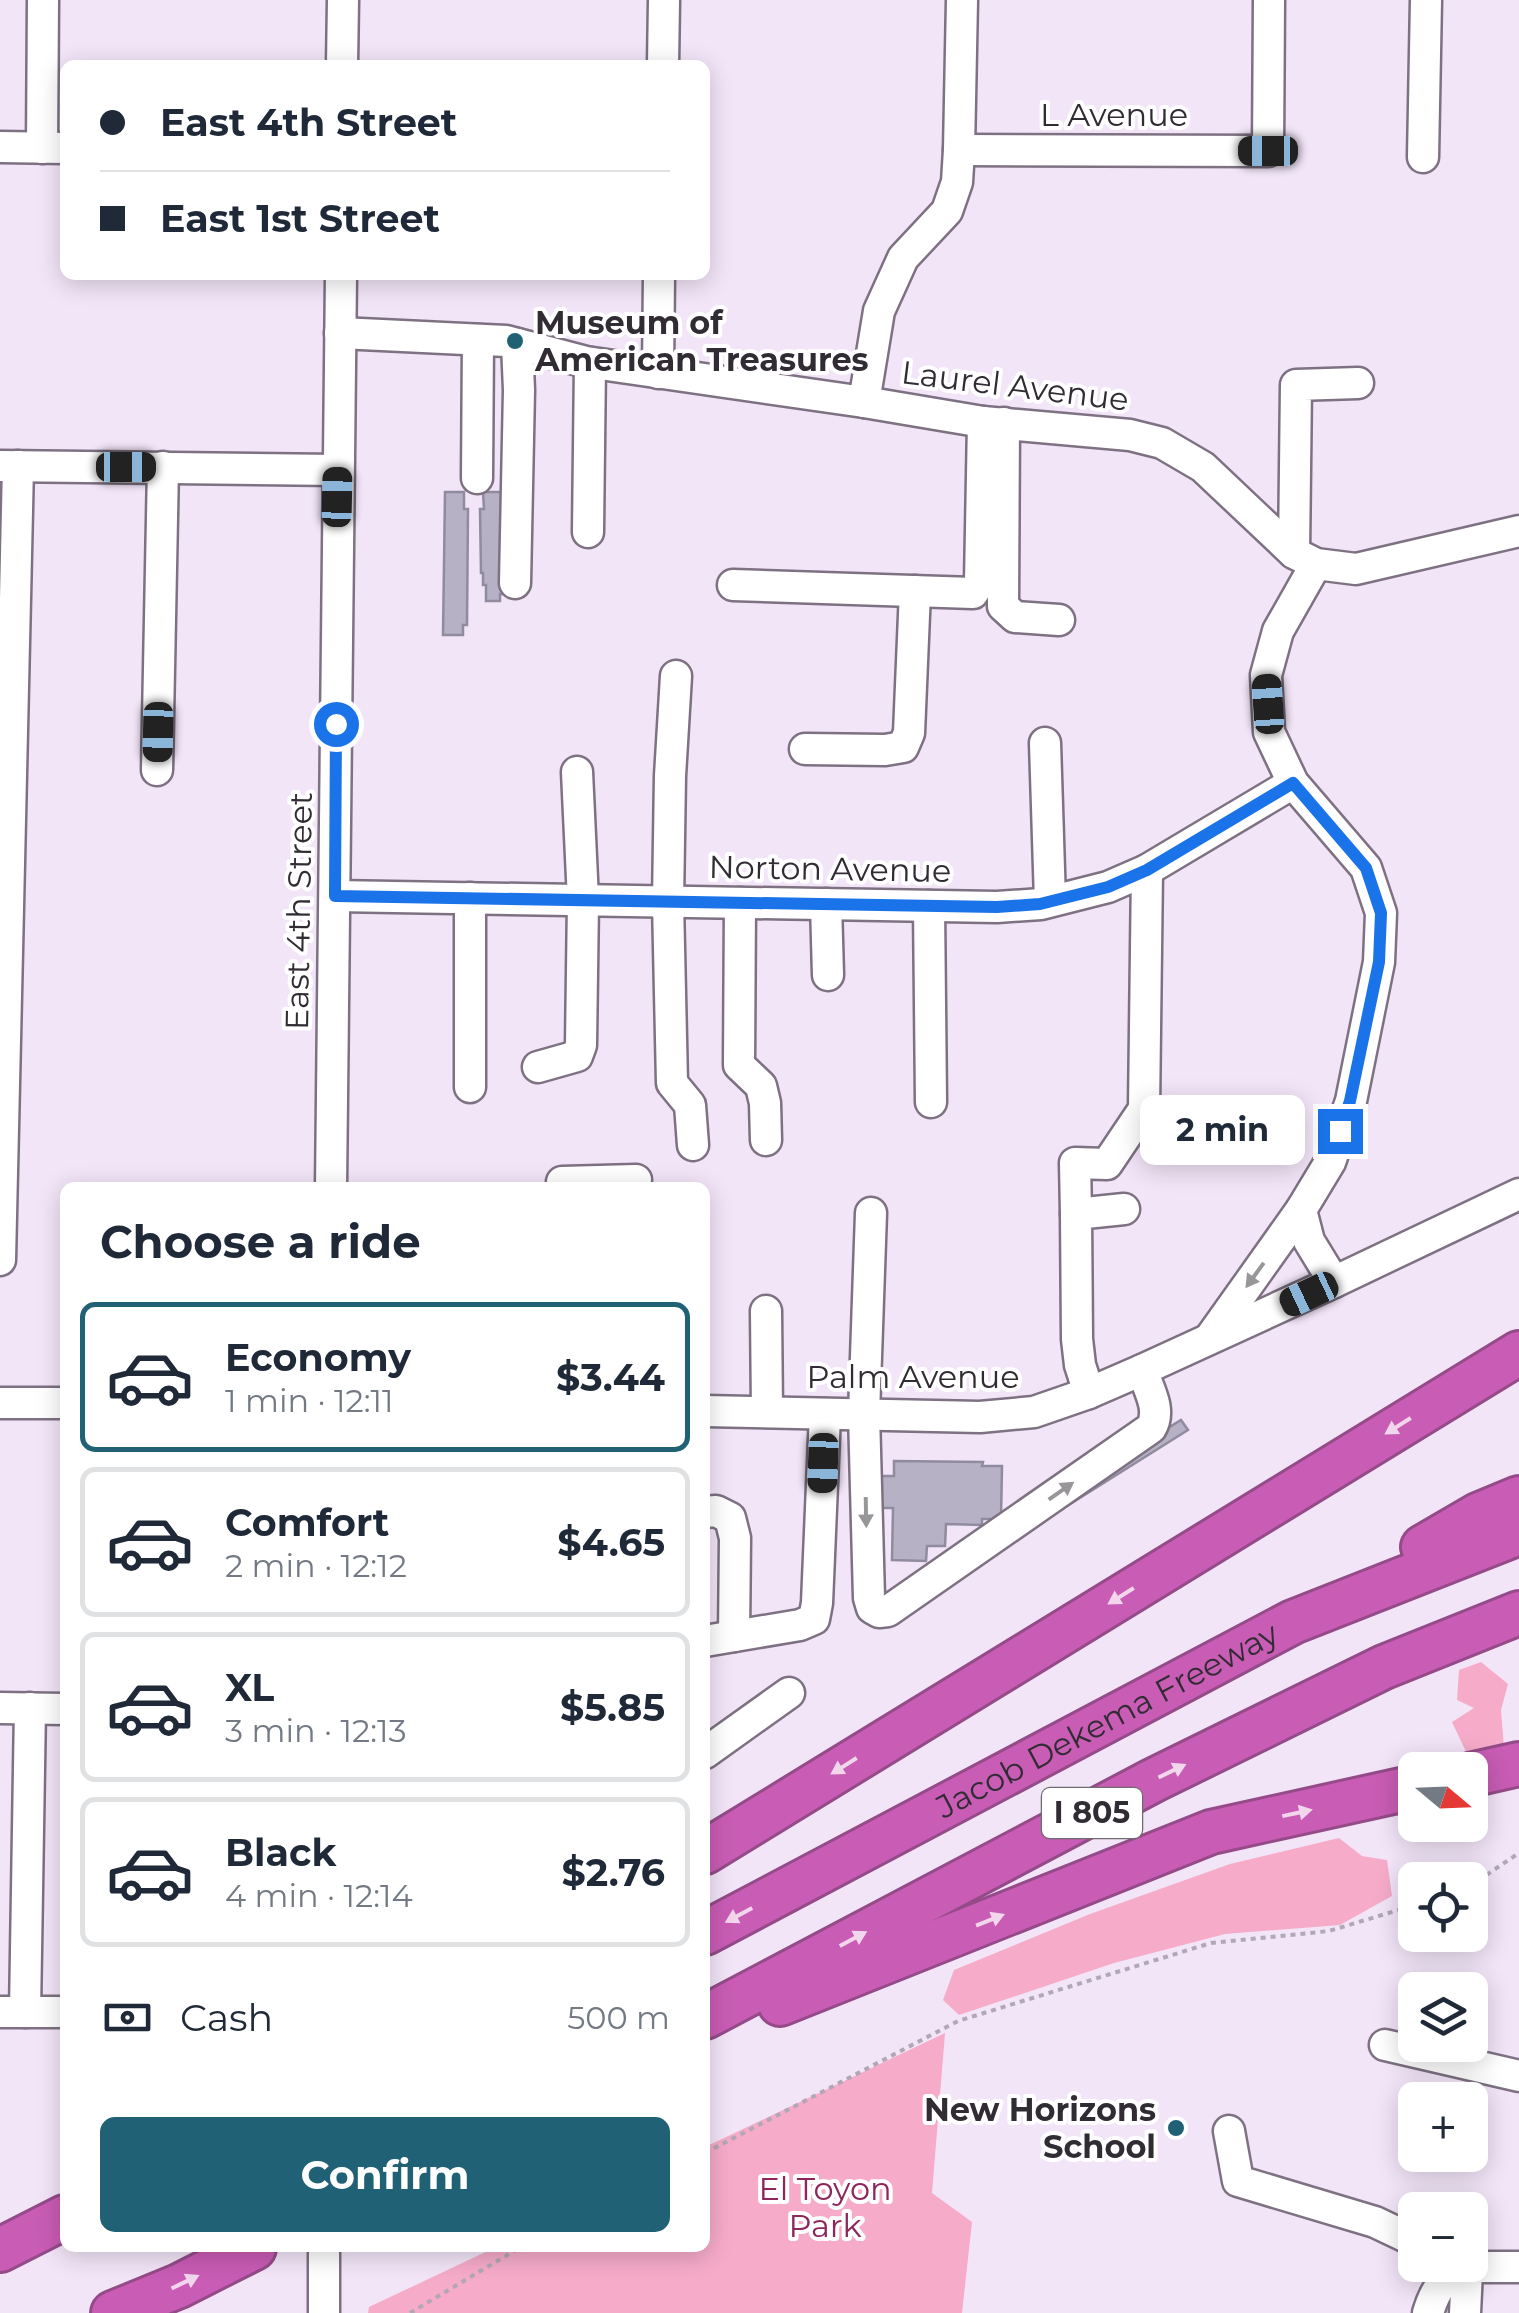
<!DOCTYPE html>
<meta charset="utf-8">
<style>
body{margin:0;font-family:Montserrat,sans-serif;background:#f6f6f7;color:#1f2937;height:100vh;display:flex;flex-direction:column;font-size:38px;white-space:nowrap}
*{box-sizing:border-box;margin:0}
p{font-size:32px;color:#747a83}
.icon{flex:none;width:55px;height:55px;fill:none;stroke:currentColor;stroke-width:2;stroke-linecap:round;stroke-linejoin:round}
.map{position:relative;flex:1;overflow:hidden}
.side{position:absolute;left:60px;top:1182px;width:650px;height:1070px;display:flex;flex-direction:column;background:#fff;border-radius:15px;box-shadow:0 5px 25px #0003}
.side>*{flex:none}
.guide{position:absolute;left:60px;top:60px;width:650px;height:220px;border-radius:15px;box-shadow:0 5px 25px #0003;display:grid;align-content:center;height:220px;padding:0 40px;background:#fff}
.needle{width:65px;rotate:109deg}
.fabs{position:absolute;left:1398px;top:1752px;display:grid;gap:20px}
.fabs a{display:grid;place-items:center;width:90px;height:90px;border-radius:15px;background:#fff;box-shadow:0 5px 25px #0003;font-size:50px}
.end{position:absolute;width:45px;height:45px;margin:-22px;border:12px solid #1a73e8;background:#fff;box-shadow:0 0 0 5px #fff}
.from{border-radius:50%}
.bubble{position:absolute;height:70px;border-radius:15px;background:#fff;box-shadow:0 5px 25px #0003;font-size:32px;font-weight:700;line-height:70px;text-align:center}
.car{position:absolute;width:30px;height:60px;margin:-30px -15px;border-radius:12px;box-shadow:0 0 8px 2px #0007;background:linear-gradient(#222 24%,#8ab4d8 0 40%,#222 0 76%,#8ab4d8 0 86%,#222 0)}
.guide b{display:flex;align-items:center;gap:35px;height:95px;font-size:38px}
.guide b+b{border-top:2px solid #e0e1e3}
.guide i{width:25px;height:25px;background:#1f2937}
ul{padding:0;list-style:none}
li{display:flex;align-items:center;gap:30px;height:150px;margin:0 20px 15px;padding:0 20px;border:5px solid #e0e1e3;border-radius:15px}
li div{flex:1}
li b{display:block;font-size:38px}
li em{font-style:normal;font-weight:700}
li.selected{border-color:#206176}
li>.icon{width:90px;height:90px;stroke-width:1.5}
h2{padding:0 40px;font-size:45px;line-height:120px}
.pay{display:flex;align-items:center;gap:25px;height:110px;padding:0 40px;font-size:38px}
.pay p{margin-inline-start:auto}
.action{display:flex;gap:20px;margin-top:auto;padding:20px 40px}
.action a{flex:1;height:115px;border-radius:15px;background:#206176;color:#fff;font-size:40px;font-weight:700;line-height:115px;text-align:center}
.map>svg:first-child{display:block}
.green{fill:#f6abc9}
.building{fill:#b7b1c5;stroke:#908b9e;stroke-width:2.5}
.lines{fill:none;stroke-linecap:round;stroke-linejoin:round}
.minor-casing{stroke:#7d7182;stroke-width:35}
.highway-casing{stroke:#944b88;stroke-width:48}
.path{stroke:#b1a7b6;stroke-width:4;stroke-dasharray:5 5;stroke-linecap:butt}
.minor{stroke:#fff;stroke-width:30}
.highway{stroke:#c95cb5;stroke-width:42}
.oneway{fill:#989699}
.oneway2{fill:#f2d6ec}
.route{stroke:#1a73e8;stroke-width:12}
.poi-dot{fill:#206176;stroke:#fff;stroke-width:4}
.labels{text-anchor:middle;stroke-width:8;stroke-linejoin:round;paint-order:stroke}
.shield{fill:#fff;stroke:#6f6b70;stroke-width:2.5}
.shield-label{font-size:30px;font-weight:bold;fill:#312c33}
.street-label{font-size:32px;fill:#312c33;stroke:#fff}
.poi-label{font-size:32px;font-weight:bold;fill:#312c33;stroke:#fff;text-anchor:start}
.park-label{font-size:32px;fill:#8e265b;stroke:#fff}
</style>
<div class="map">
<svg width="1519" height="2313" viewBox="0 0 1519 2313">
<rect width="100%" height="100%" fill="#f2e5f8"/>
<g class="green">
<polygon points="1481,1662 1508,1684 1501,1710 1504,1748 1469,1758 1452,1722 1474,1708 1457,1700 1459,1670"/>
<polygon points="1339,1838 1362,1856 1387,1860 1392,1896 1340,1925 1225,1934 1114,1963 959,2015 943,2000 954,1970 1090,1914 1230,1864"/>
<polygon points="945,2033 932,2193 972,2222 962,2313 368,2313 369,2307 494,2248 705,2248 705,2147"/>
</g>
<g class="building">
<polygon points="445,492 464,492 464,509 468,509 467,625 463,625 463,635 443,635"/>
<polygon points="483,492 503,492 504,594 500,594 500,601 486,601 486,585 483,585 483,573 481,573 480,509 484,509"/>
<polygon points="1181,1420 1188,1430 1051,1516 1044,1505"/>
<polygon points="894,1461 983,1462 982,1466 1002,1466 1001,1519 982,1519 982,1525 946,1524 945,1546 927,1546 926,1561 892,1560 893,1508 880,1508 881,1476 894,1476"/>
</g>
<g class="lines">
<g class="minor-casing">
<g id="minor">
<polyline points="342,65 343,0"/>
<polyline points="663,65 664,0"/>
<polyline points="0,147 65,148"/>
<polyline points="42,148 43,0"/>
<polyline points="959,150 1268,151 1269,0"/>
<polyline points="1423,157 1426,0"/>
<polyline points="340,333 506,341 586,362 864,402 983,422 1130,435 1162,443 1203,467 1294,553 1316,564 1356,569 1519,531"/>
<polyline points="658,373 659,275"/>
<polyline points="864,402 879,311 903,258 947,211 957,182 959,150 962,0"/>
<polyline points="1004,423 1003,606 1015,617 1059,620"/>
<polyline points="1,466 337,470"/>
<polyline points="477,478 478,340"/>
<polyline points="588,532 590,363"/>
<polyline points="1294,553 1296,385 1358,383"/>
<polyline points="1316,564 1278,631 1266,675 1269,732 1293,783 1366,868 1381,913 1379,962 1351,1101 1330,1162 1301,1210 1309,1241 1334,1282"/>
<polyline points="515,583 519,390 517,344"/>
<polyline points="733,585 973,593 980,582 983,422"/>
<polyline points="676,676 670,776 668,902 672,1083 690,1105 693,1145"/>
<polyline points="1045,743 1050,901"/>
<polyline points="805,749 885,750 903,747 909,733 915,591"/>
<polyline points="157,770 163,467"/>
<polyline points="335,896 997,907 1041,904 1108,887 1147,870 1293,783"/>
<polyline points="470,898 470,1087"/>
<polyline points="740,903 739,1065 761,1086 765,1103 766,1140"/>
<polyline points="826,904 828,975"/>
<polyline points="929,906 931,1102"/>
<polyline points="538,1067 577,1056 581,1045 583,900 577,772"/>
<polyline points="331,1188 341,275"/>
<polyline points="562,1188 562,1182 636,1180"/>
<path d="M 871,1213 L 864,1414 L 869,1598 L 872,1608 L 879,1612 L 888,1611 L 1151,1428 C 1162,1410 1148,1388 1142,1370"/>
<polyline points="1076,1214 1075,1163 1107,1164 1144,1109 1147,870"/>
<polyline points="0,1260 18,466"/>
<polyline points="766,1311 767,1412"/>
<polyline points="1210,1338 1301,1210"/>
<polyline points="1089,1393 1080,1365 1077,1339 1076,1214 1124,1209"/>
<polyline points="0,1403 65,1403"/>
<polyline points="705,1411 980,1417 1034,1412 1089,1393 1142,1370 1334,1282 1519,1194"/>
<polyline points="705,1512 716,1511 730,1518 735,1538 734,1636"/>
<polyline points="705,1641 800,1625 814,1619 817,1603 825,1414"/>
<polyline points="0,1708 65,1709"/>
<polyline points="705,1753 789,1693"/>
<polyline points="0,2012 65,2012"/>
<polyline points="25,2012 30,1708"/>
<polyline points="1385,2045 1519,2076"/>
<polyline points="1229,2131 1238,2181 1375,2222 1415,2241"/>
<polyline points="324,2313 324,2248"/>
<path d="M 1428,2313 C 1434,2293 1444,2272 1467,2271"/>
<polyline points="1465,2313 1467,2271 1478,2267 1519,2267"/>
</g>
</g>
<g class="highway-casing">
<g id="highway">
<polyline points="1423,1547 1478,1515 1519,1498"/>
<polyline points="1470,1775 1519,1764"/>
<polyline points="705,1852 1519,1353"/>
<path id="s1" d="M 705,1933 L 1293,1622 L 1519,1533"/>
<polyline points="780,2004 1211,1832 1415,1787"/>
<polyline points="705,2017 1154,1780 1384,1667 1519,1613"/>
<polyline points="0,2250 65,2217"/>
<polyline points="113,2313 179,2286 254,2248"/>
</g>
</g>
<g class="path">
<polyline points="1470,1886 1519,1853"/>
<polyline points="705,2153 958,2021 1211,1943 1329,1931 1415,1905"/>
<polyline points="410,2313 519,2248"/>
</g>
<use href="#minor" class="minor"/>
<use href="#highway" class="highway"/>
</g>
<defs><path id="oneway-solid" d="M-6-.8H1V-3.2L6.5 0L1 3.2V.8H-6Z" transform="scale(2.5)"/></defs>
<g class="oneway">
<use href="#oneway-solid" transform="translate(1255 1275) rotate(126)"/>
<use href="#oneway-solid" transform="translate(1061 1491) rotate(-35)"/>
<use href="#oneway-solid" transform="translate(866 1512) rotate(89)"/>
</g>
<g class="oneway2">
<use href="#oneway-solid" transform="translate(1398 1426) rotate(148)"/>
<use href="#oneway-solid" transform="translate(1121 1596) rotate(148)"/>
<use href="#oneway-solid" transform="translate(844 1766) rotate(148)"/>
<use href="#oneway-solid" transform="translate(1172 1771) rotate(-26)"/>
<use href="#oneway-solid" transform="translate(1297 1813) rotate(-12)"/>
<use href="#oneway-solid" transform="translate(739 1915) rotate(152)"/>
<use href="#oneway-solid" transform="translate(990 1920) rotate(-22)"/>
<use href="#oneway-solid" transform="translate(853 1939) rotate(-28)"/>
<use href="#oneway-solid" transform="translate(185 2282) rotate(-26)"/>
</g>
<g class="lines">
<polyline class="route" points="336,724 335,896 997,907 1040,904 1108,887 1147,870 1293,783 1366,868 1381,913 1379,962 1350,1101 1340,1131"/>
</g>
<g class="poi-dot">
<circle cx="515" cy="341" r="10"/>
<circle cx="1176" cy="2128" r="10"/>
</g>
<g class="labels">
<rect class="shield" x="1042" y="1788" width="100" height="50" rx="8"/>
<g class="shield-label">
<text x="1092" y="1823">I 805</text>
</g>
<g class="street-label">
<text x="1114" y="126">L Avenue</text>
<text transform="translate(1015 386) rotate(7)" y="11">Laurel Avenue</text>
<text transform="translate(830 869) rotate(1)" y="11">Norton Avenue</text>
<text transform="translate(299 911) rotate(-89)" y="11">East 4th Street</text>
<text x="913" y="1388">Palm Avenue</text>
<text dy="11" stroke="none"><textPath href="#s1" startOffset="455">Jacob Dekema Freeway</textPath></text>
</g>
<g class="poi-label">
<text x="535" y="334">Museum of<tspan x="535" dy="37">American Treasures</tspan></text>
<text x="1156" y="2121" text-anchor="end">New Horizons<tspan x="1156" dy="37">School</tspan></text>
</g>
<g class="park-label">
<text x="825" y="2200">El Toyon<tspan x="825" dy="37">Park</tspan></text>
</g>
</g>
</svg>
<div class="fabs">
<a><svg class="needle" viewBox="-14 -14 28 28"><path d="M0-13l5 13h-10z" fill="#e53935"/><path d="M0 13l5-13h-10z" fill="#747a83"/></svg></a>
<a><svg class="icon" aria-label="locate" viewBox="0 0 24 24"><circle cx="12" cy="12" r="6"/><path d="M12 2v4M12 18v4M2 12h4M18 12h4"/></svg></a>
<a><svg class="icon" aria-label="layers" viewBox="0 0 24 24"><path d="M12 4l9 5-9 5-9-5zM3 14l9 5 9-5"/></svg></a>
<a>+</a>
<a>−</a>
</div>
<i class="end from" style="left:336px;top:724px"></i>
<i class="end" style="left:1340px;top:1131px"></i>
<div class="bubble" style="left:1140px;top:1095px;width:165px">2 min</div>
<i class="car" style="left:1268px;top:151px;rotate:270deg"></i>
<i class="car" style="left:126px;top:467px;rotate:90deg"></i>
<i class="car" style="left:337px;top:497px;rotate:1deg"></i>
<i class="car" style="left:1268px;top:704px;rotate:356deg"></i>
<i class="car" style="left:158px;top:732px;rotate:181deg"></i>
<i class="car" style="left:1309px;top:1294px;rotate:245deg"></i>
<i class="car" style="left:823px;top:1463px;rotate:182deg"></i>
<div class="guide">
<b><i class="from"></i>East 4th Street</b>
<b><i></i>East 1st Street</b>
</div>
<section class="side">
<h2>Choose a ride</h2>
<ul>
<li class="selected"><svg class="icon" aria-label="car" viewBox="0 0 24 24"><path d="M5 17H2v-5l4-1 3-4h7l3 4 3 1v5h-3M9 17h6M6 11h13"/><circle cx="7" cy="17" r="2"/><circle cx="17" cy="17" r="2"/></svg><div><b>Economy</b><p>1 min · 12:11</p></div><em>$3.44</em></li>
<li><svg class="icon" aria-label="car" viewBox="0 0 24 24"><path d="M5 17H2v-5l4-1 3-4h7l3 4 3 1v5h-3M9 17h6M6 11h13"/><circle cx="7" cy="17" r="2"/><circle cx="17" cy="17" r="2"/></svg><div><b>Comfort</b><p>2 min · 12:12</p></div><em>$4.65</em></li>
<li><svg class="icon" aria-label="car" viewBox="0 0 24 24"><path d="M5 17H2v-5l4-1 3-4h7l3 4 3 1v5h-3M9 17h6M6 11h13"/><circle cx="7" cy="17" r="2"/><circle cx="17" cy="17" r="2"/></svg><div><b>XL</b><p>3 min · 12:13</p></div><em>$5.85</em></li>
<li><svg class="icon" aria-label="car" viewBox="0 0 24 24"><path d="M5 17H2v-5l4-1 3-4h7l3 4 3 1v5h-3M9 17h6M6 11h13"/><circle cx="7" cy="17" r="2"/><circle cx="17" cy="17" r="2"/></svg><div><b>Black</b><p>4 min · 12:14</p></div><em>$2.76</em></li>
</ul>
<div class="pay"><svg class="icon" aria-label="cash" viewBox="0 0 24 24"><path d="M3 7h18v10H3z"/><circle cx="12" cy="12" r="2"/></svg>Cash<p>500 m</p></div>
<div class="action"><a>Confirm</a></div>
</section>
</div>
